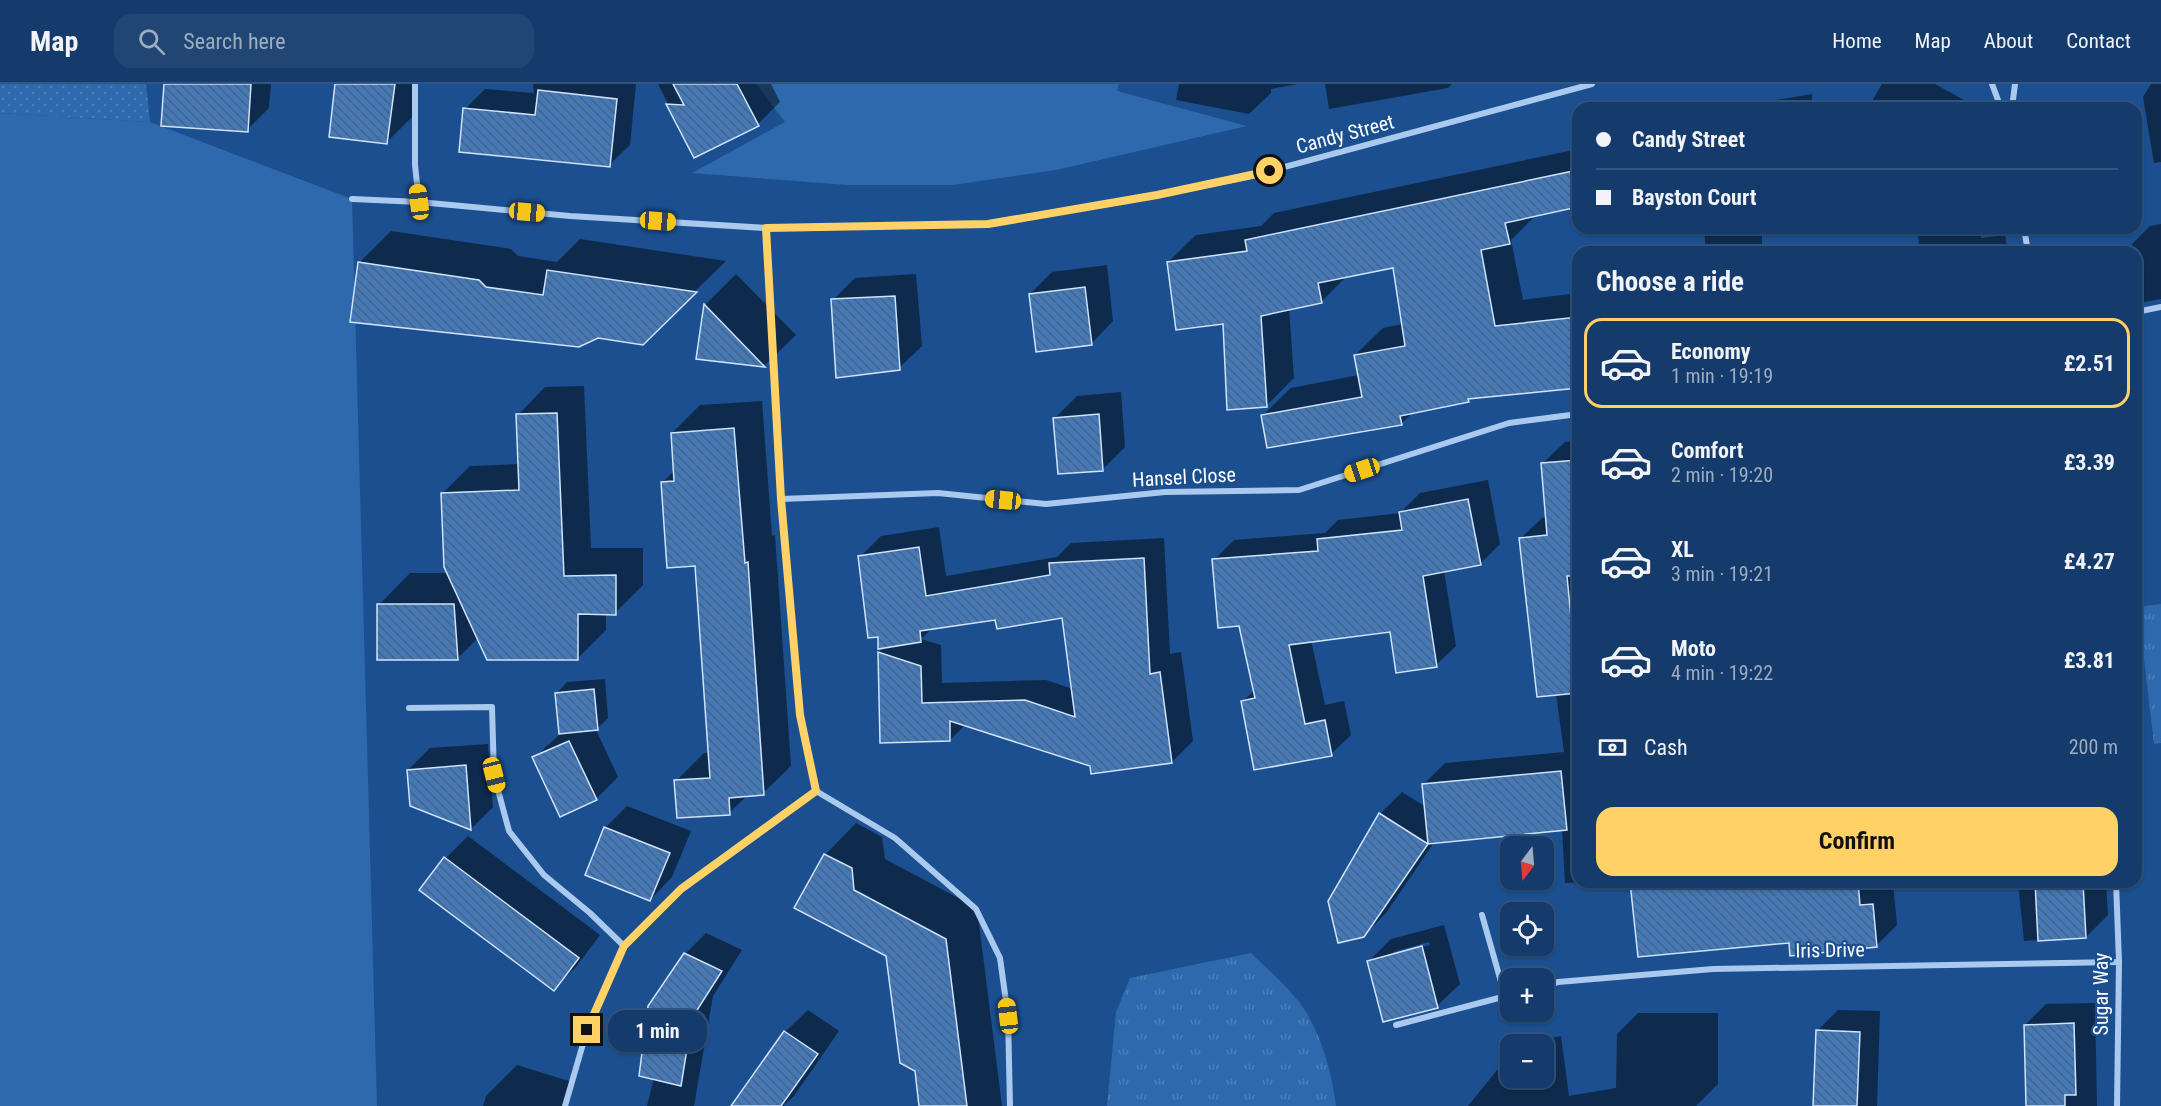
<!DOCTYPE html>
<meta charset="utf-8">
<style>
body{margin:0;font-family:"Roboto Condensed",sans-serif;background:#214673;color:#f1f3f6;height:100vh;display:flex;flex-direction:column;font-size:22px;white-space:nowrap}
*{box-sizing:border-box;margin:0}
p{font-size:20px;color:#9dadc1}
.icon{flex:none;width:33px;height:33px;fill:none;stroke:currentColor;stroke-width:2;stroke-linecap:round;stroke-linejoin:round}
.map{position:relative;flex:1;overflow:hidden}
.panel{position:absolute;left:1572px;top:162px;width:570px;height:642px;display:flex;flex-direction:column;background:#143b6b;border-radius:18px;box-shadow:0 2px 4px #0004,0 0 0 2px #33557e}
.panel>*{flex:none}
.banner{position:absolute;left:1572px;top:18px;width:570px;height:132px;border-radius:18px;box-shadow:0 2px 4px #0004,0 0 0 2px #33557e;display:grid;align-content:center;height:132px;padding:0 24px;background:#143b6b}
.needle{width:39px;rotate:196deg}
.tools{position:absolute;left:1500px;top:752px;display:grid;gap:12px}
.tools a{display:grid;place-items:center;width:54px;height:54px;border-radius:12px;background:#143b6b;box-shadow:0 2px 4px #0004,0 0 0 2px #33557e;font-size:30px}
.end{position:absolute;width:27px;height:27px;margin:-14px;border:8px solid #ffd166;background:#111;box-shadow:0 0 0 3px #111}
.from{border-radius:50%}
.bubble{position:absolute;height:42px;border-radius:18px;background:#143b6b;box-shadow:0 2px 4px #0004,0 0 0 2px #33557e;font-size:20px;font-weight:700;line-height:42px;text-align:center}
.car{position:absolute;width:18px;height:36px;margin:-18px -9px;border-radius:8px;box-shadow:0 0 4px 2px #0007;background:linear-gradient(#f5c518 24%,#345 0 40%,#f5c518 0 76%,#345 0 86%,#f5c518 0)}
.banner b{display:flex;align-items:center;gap:21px;height:57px;font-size:22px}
.banner b+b{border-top:2px solid #33557e}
.banner i{width:15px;height:15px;background:#f1f3f6}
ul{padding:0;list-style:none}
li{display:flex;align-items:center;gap:18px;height:90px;margin:0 12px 9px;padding:0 12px;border:3px solid transparent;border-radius:18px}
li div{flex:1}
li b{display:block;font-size:22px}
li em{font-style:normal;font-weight:700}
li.current{border-color:#ffd166}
li>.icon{width:54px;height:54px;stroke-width:1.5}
h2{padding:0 24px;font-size:27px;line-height:72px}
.pay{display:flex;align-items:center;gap:15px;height:66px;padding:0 24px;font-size:22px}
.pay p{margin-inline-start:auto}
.button{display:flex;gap:12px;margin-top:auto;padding:12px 24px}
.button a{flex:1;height:69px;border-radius:18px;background:#ffd166;color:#111;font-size:24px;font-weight:700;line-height:69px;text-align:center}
header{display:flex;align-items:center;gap:36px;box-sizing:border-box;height:84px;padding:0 30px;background:#143b6b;border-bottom:2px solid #33557e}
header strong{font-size:28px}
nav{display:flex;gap:33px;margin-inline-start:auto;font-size:21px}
.search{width:420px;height:54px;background:#214673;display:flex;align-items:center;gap:15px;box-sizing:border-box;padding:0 21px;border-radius:18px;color:#9dadc1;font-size:22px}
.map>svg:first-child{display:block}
.grass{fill:url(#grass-tufts)}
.park{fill:#2e69ad}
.garden{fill:url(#garden-dots)}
.shadow{fill:#0007;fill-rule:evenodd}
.building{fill:url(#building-back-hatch);stroke:#cfe3fa;stroke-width:1.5}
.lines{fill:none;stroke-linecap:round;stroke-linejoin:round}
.street{stroke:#a9c9ee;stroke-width:6}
.route{stroke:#ffd166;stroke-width:8}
.labels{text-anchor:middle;stroke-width:4.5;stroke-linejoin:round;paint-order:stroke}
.street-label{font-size:20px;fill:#fff;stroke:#1b4f8f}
</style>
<header>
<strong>Map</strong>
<div class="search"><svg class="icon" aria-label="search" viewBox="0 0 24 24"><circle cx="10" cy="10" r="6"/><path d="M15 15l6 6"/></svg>Search here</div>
<nav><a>Home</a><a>Map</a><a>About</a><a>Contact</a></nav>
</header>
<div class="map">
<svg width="2161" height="1022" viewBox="0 0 2161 1022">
<defs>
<pattern id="grass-tufts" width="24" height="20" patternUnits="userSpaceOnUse" patternTransform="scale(1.5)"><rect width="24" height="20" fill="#2e69ad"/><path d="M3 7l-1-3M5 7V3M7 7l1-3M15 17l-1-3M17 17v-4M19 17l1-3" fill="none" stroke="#4d80b9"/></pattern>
<pattern id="garden-dots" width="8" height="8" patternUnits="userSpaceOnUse" patternTransform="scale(1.5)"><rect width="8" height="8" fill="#2e69ad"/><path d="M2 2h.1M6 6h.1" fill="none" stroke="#4d80b9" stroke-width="1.8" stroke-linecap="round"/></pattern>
<pattern id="building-back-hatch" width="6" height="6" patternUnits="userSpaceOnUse" patternTransform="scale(1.5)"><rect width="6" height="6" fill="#4478b7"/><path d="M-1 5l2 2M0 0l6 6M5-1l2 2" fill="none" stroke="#486282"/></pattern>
</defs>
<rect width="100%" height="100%" fill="#1b4f8f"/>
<g class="grass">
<polygon points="2161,520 2161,659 2154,660 2138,523"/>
<path d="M 1251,869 C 1270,888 1292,906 1306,928 C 1323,956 1332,990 1336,1022 L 1107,1022 L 1116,928 L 1130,894 Z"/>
</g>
<g class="park">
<polygon points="756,0 1119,0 1117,7 1247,42 1056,86 953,101 847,101 692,89 785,38"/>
<polygon points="0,29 150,38 352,115 377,1022 0,1022"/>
</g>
<polygon class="garden" points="0,0 146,0 150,38 0,29"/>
<g class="shadow">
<polygon points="166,0 271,0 269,24 247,46"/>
<polygon points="337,0 418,0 415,30 387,58"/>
<polygon points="533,0 636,0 630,61 609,81 465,25 485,5 534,9"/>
<polygon points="658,0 771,0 780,18 758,40 695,72"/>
<polygon points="1179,0 1298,0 1271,5 1271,9 1249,30 1176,16"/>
<polygon points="1325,0 1452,0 1448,4 1329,25"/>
<polygon points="1882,0 1935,0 1964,16 1959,24 1868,24"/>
<polygon points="2151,0 2161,0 2161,78 2154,79 2143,13"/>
<polygon points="1812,10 1812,24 1763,24 1770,17"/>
<polygon points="1578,65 1578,122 1537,130 1511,156 1523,216 1578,209 1578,302 1472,313 1468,317 1413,328 1401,340 1263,331 1291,304 1359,291 1355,271 1383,244 1403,240 1394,182 1347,192 1321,218 1289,224 1294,294 1266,322 1224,238 1168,178 1196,151 1261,142 1274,129"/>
<polygon points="2161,140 2161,215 2144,218 2136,179 2136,168 2134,168 2132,160 2150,142"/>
<polygon points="1704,144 1762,144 1762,166 1789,164 1790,168 1706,168"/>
<polygon points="1917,144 1980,144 1981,154 2005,151 2008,168 1920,168"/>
<polygon points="391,147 511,165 518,172 557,178 580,155 726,177 642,259 360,178"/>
<polygon points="1107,181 1113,237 1091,260 1030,210 1052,188"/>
<polygon points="736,190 796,251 765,281 698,274 705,221"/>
<polygon points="916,190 922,262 899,284 833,216 855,194"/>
<polygon points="584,302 591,464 643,464 643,501 615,529 606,529 606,546 578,574 478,554 458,574 379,521 410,489 449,489 442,410 470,382 520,380 518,331 545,303"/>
<polygon points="1121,308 1125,363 1103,385 1055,334 1077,312"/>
<polygon points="762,317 772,452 775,451 791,682 763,709 748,711 729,729 676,697 704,669 710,669 696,481 662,399 675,386 672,349 700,321"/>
<polygon points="1578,357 1578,798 1585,798 1565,799 1562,745 1435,757 1386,829 1363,852 1380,730 1402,708 1426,723 1423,701 1445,679 1564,668 1556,610 1520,455 1542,434 1547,433 1542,380 1565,358"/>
<polygon points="1488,396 1500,460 1480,480 1444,487 1456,562 1436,581 1391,547 1311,556 1325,621 1344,617 1351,651 1331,670 1243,617 1255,606 1240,541 1214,476 1234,456 1325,449 1338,436 1400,429 1420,409"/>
<path d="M 939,443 L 946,492 L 1057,473 L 1071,459 L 1164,454 L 1170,570 L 1181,568 L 1193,657 L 1172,678 L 1091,681 L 965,641 L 950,656 L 881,657 L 879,568 L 885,562 L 879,551 L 860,473 L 881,452 ZM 1063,532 L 1073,605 L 1046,596 L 942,599 L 941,561 L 921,555 L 933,544 L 996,535 Z"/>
<polygon points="605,595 608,634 596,646 618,693 596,715 534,674 560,650 556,610 567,598"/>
<polygon points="488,660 493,723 471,745 411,721 408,686 430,664"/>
<polygon points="627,722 691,747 672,793 650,816 605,744"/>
<polygon points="856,739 882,753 885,775 977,824 1002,1022 921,1022 916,986 888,871 825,771"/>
<polygon points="468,752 600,851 576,883 553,905 421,806 446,774"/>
<polygon points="1801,798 1893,799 1897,841 1876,862"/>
<polygon points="2018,798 2106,798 2108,831 2086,853 2024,857"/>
<path d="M 1444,841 L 1460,900 L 1437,922 L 1369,877 L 1391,855 ZM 1429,858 L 1430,861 L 1393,871 L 1393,868 Z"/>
<polygon points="706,849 742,866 713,912 694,1022 647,1022 685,870"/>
<polygon points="2095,919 2097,1022 2027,1022 2025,941 2046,920"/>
<polygon points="808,926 839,947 794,1012 783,1022 754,1022 740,1012 785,948"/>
<polygon points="1838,926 1880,927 1877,1022 1814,1022 1817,947"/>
<polygon points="1638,929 1718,929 1718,1000 1696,1022 1468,1022 1510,970 1510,993 1544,993 1544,960 1521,960 1561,952 1569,1012 1616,1004 1617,950"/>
<polygon points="517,981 572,998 565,1022 483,1022 486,1012"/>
</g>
<g class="building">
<polygon points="164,0 251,0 248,48 161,42"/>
<polygon points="335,0 395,0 387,60 329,53"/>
<polygon points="673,0 737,0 759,42 694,74 666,20 684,21"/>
<polygon points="538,6 617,15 610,83 459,68 463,24 535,31"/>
<polygon points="1578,86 1578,123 1505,139 1510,160 1481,166 1495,242 1578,233 1578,304 1468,315 1469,318 1400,332 1402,341 1267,364 1261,331 1362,313 1354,271 1405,262 1393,184 1318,199 1322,219 1261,232 1267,323 1227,326 1223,240 1176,246 1167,178 1247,167 1245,156"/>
<polygon points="358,178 479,196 486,203 543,211 547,186 697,208 643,261 598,254 579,263 350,238"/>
<polygon points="1085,203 1092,261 1036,268 1029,210"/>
<polygon points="895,212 900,286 836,294 831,215"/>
<polygon points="704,220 765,283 696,275"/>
<polygon points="557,329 564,492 616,491 616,531 578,530 578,576 487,576 444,483 441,409 519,406 516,330"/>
<polygon points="1099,330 1103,387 1058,390 1053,334"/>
<polygon points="734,344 745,479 748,478 764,711 729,714 730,731 677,734 674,696 710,694 695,482 667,484 661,398 674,397 671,349"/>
<polygon points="1578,376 1578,492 1567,492 1573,554 1578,554 1578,609 1537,613 1519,454 1547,451 1541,379"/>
<polygon points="1468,415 1481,481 1423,492 1437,583 1396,589 1390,548 1289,561 1305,640 1325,636 1332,672 1254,686 1241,617 1255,614 1239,542 1218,544 1212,475 1318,467 1317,455 1402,446 1399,428"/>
<polygon points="919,463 926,512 1050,491 1049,479 1144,474 1150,590 1160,588 1172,679 1091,690 1090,682 950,637 950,657 880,659 878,568 921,582 922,619 1025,616 1075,633 1062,534 997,545 995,536 920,547 921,558 878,565 878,553 868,554 858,472"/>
<polygon points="377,520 454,520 458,576 377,576"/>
<polygon points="594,605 598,646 559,650 555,609"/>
<polygon points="569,657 597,716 560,733 532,673"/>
<polygon points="466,681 471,746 410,722 407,686"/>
<polygon points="1561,687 1567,746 1428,760 1422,700"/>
<polygon points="1379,729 1428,760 1364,853 1338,859 1328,817"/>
<polygon points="604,743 670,769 650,817 585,791"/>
<polygon points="824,770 852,784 854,806 946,855 967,1022 919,1022 915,987 900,979 886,872 794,824"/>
<polygon points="444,773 579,874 554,907 419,806"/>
<polygon points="1630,798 1858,798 1860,821 1873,820 1877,863 1790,872 1789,859 1638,873"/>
<polygon points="2035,798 2083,798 2086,854 2038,857"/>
<polygon points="1422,862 1438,924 1383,938 1367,877"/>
<polygon points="684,869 722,887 692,934 681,1002 639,992 648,922"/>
<polygon points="2074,939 2076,1011 2065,1011 2065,1022 2026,1022 2024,941"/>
<polygon points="1816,946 1860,948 1857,1022 1813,1022"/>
<polygon points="784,947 818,970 781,1022 731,1022"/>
</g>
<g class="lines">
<g class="street">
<polyline points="415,0 415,81 419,118"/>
<polyline points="1992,0 2001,24"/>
<polyline points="2012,24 2015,0"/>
<polyline points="352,115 419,118 570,132 766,144 988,140 1157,111 1247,93 1592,0"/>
<polyline points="766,144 781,415 800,631 816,707 895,754 976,825 1000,874 1008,932 1010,1022"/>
<polyline points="2024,144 2028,168"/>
<polyline points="2136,228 2161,223"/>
<polyline points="781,415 938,409 1046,420 1165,408 1299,406 1509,339 1578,330"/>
<polyline points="409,624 492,623 494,691 509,747 544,791 590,829 624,862"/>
<polyline points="2116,798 2119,878 2117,1022"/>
<polyline points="1482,831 1505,912"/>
<polyline points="1544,902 1558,898 1713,885 2119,878"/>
<polyline points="1396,941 1510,911"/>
<polyline points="565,1022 587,946 624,862 681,805 816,707"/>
</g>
</g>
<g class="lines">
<polyline class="route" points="587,946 624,862 681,805 816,707 800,631 781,415 766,144 988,140 1157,111 1270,87"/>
</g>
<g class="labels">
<g class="street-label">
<text transform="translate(1345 50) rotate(-15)" y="7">Candy Street</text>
<text transform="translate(1184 393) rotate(-3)" y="7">Hansel Close</text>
<text transform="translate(1830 866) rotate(-1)" y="7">Iris Drive</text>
<text transform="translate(2101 910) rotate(-90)" y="7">Sugar Way</text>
</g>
</g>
</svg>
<div class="tools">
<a><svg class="needle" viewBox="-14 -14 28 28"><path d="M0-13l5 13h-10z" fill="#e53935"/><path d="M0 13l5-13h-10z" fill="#9dadc1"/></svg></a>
<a><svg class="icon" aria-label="locate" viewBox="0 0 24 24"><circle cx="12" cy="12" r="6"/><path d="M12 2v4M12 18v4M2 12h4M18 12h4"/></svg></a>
<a>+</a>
<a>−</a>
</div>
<i class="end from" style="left:1270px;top:87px"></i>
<i class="end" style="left:587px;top:946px"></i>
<div class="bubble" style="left:608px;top:926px;width:99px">1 min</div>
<i class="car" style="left:419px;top:118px;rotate:353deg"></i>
<i class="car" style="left:527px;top:128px;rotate:95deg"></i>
<i class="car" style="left:658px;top:137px;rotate:94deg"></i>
<i class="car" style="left:1362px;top:386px;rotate:252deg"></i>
<i class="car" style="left:1003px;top:416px;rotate:276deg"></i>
<i class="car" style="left:494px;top:691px;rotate:166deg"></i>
<i class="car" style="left:1008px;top:932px;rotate:353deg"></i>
<div class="banner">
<b><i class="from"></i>Candy Street</b>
<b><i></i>Bayston Court</b>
</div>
<section class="panel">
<h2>Choose a ride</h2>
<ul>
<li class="current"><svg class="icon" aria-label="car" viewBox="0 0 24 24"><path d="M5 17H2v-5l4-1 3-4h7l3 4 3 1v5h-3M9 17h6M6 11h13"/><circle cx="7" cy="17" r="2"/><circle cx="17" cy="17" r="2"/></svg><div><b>Economy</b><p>1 min · 19:19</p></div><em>£2.51</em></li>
<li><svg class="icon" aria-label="car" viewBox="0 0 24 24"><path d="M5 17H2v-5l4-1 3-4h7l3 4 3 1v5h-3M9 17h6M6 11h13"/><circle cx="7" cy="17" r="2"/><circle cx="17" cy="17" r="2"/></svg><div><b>Comfort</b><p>2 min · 19:20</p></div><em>£3.39</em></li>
<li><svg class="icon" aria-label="car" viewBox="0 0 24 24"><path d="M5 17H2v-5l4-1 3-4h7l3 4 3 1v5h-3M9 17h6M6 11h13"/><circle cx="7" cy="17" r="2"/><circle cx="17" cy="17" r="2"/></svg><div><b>XL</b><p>3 min · 19:21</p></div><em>£4.27</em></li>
<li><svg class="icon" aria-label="car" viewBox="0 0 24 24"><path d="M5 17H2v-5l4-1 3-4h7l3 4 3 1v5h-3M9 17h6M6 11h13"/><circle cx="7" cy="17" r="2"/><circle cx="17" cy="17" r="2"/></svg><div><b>Moto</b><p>4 min · 19:22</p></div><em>£3.81</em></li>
</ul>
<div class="pay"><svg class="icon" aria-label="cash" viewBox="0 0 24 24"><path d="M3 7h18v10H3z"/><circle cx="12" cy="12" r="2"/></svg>Cash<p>200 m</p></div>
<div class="button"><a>Confirm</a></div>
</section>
</div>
